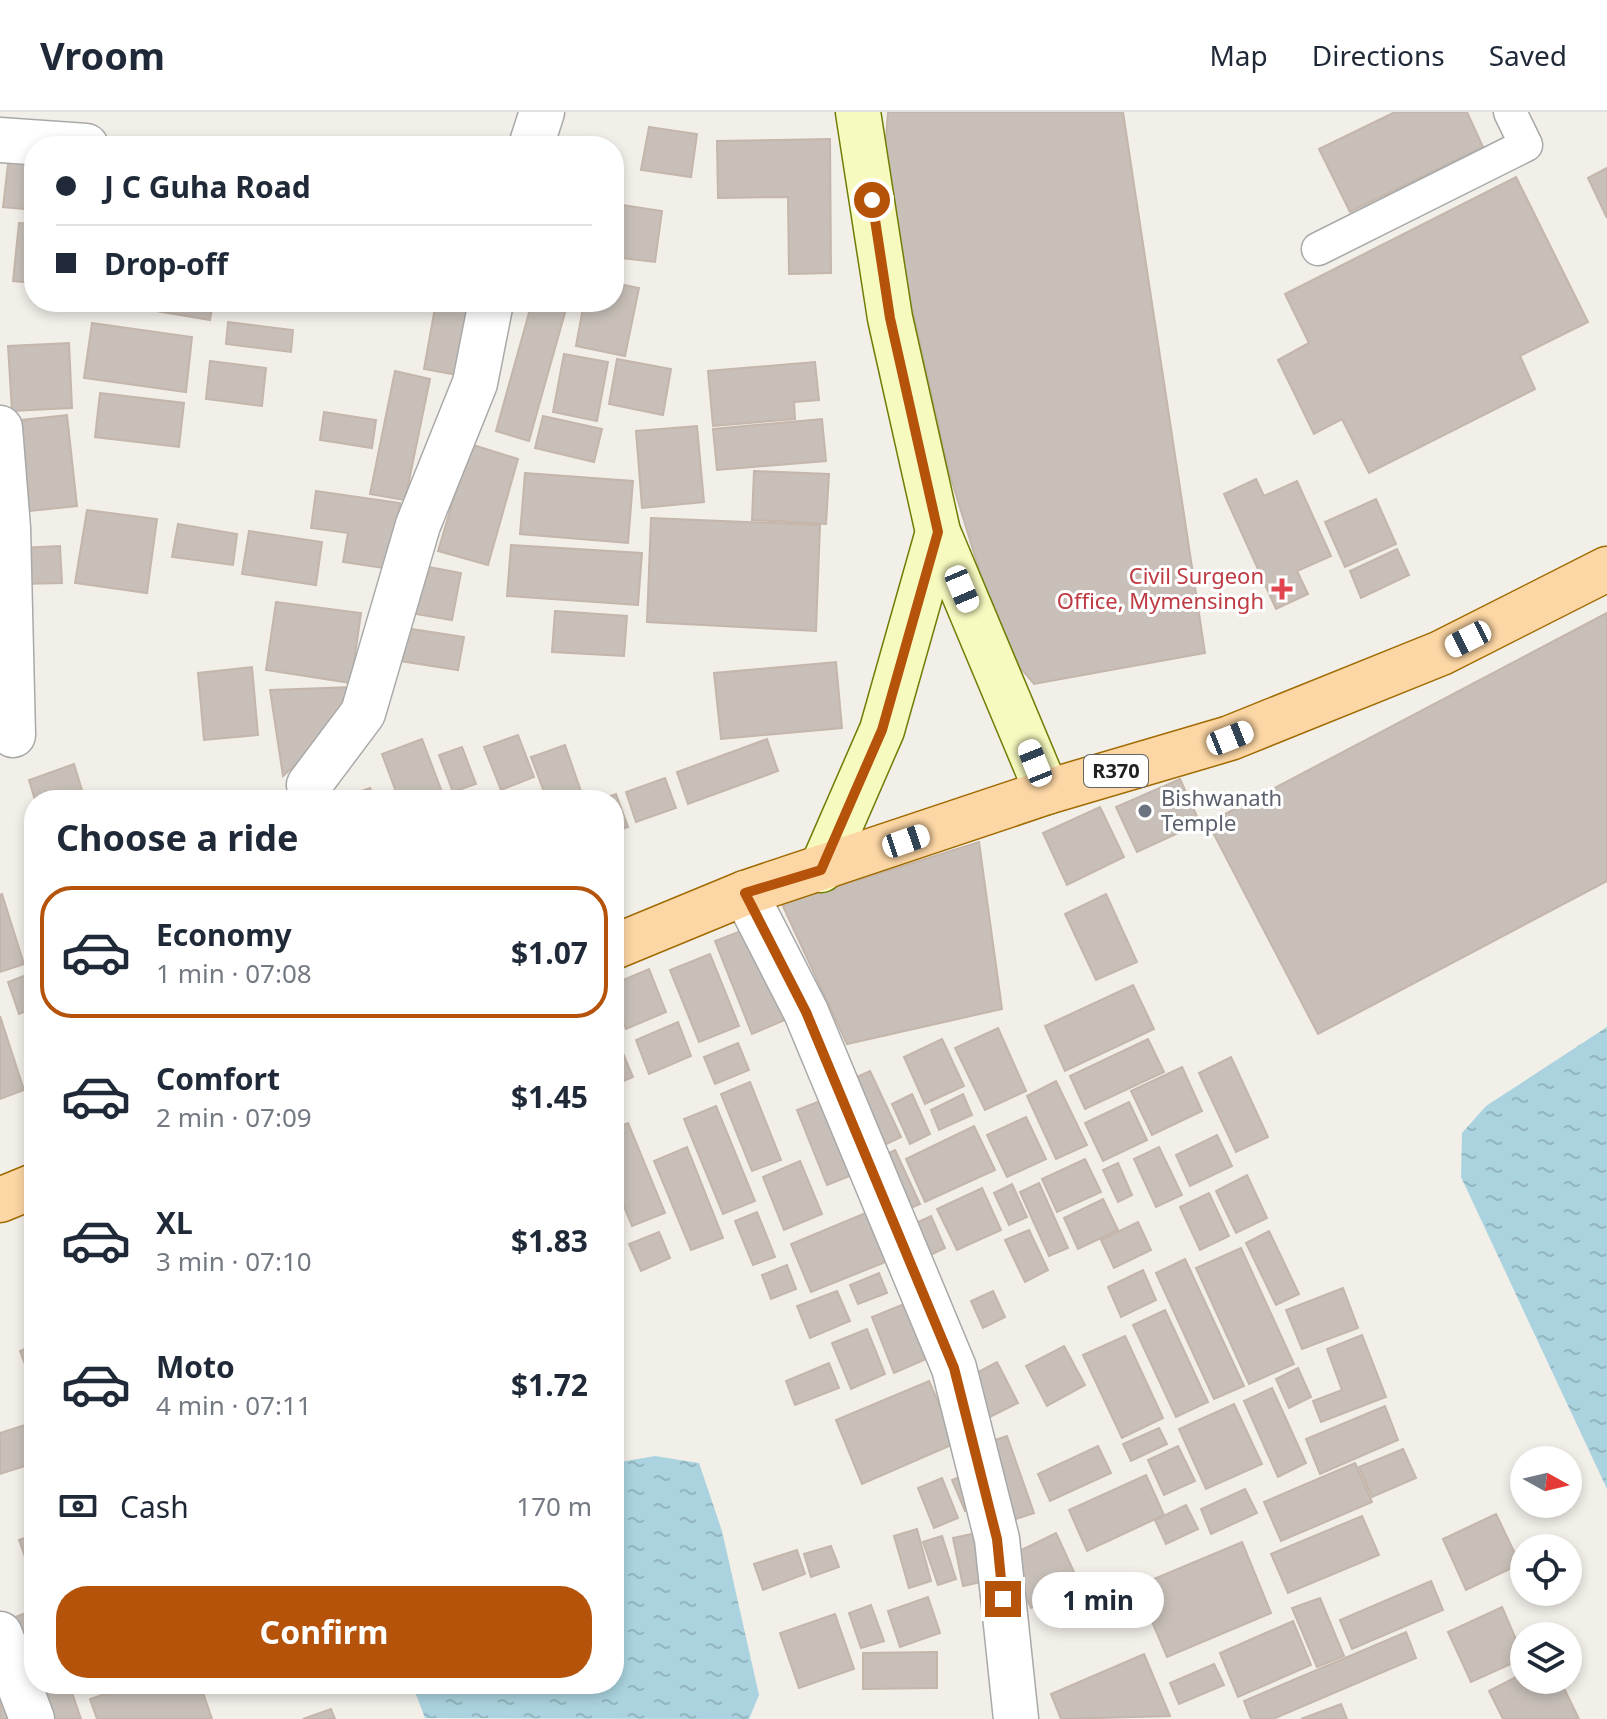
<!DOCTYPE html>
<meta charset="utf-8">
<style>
body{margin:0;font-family:"Noto Sans",sans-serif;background:#f2f2f3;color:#1f2937;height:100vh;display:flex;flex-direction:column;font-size:30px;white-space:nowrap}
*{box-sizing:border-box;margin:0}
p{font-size:26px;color:#747a83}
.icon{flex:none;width:44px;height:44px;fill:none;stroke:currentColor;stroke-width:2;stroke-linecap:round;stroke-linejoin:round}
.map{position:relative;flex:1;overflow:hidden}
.side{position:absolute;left:24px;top:678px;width:600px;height:904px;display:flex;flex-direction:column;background:#fff;border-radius:32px;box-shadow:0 4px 12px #0003}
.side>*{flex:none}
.top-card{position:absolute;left:24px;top:24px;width:600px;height:176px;border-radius:32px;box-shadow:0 4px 12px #0003;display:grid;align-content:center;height:176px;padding:0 32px;background:#fff}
.needle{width:52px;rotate:98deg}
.fabs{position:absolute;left:1510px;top:1334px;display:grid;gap:16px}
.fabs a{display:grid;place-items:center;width:72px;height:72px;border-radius:50%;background:#fff;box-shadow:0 4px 12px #0003;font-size:40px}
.end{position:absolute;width:36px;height:36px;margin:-18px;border:10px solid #b45309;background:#fff;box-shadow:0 0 0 4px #fff}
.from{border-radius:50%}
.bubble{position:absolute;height:56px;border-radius:28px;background:#fff;box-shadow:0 4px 12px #0003;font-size:26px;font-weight:700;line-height:56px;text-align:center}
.car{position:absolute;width:24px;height:48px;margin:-24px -12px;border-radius:10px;box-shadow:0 0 6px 2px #0007;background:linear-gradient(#fff 24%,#345 0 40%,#fff 0 76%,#345 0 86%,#fff 0)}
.top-card b{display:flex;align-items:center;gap:28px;height:76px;font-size:30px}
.top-card b+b{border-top:2px solid #e0e1e3}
.top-card i{width:20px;height:20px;background:#1f2937}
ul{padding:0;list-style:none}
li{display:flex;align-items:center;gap:24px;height:132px;margin:0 16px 12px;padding:0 16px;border:4px solid transparent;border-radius:32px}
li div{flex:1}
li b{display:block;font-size:30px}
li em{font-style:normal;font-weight:700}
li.selected{border-color:#b45309}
li>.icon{width:72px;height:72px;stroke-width:1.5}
h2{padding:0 32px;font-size:36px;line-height:96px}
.pay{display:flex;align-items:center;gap:20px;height:88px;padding:0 32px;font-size:30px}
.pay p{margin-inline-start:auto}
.button{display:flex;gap:16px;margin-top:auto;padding:16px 32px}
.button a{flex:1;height:92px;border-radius:32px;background:#b45309;color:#fff;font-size:32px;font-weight:700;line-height:92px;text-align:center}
header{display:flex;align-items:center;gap:48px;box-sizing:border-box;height:112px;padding:0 40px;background:#fff;border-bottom:2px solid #e0e1e3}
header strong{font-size:38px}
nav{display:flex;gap:44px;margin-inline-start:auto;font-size:28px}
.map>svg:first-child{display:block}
.water{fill:url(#water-ripples)}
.building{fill:#c7bfb8;stroke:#c4b6ab;stroke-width:2}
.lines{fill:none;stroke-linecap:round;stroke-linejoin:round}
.lane-casing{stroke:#a9a9a9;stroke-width:35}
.street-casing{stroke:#a9a9a9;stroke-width:47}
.secondary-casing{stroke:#707d05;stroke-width:47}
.primary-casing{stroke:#a06b00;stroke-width:47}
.lane{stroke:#fff;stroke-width:32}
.street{stroke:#fff;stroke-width:44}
.secondary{stroke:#f7fabf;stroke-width:44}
.primary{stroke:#fcd6a4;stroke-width:44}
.route{stroke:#b45309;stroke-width:10}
.health-dot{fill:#e0444e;stroke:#fff;stroke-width:3}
.worship-dot{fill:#6b7280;stroke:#fff;stroke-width:3}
.labels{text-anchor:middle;stroke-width:6;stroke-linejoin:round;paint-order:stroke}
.shield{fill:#fff;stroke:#646464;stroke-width:2}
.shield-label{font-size:20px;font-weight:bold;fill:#222}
.health-label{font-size:22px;fill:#be3a42;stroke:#fff;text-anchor:end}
.worship-label{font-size:22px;fill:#5b616d;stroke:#fff;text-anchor:start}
</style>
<header>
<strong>Vroom</strong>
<nav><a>Map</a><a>Directions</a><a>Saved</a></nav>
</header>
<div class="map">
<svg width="1607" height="1607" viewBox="0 0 1607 1607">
<defs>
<pattern id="water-ripples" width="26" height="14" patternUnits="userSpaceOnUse" patternTransform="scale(2)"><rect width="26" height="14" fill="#aad3df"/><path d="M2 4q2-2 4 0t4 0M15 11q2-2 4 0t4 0" fill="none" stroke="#92b5bf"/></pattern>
</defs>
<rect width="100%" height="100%" fill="#f2efe9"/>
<g class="water">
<polygon points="1607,915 1607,1377 1461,1065 1462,1021 1486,994"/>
<polygon points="655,1344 699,1351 722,1419 759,1583 749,1607 425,1606 412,1572 614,1572 614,1351"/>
</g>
<g class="building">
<polygon points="888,0 1123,0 1205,541 1034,572 1003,535 949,360 883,67"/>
<polygon points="1395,0 1467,0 1483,35 1350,100 1319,37"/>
<polygon points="649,15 697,22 691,65 641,58"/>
<polygon points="830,27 831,161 789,162 788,85 718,86 717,29"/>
<polygon points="10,35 34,37 34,98 3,95"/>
<polygon points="1607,56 1607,106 1588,66"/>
<polygon points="1516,65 1588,210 1520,244 1535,277 1369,361 1342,307 1314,322 1278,248 1309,231 1285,182"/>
<polygon points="616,92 662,99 655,150 614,145"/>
<polygon points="19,111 34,112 34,171 13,169"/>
<polygon points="614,171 639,176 625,244 576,234 584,190 614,190"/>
<polygon points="103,190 213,190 210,208"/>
<polygon points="436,190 471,190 458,263 424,257"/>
<polygon points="532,190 568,190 529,329 496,319"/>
<polygon points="228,210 293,218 291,240 226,232"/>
<polygon points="92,211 192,225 186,280 84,266"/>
<polygon points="69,231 72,296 12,299 8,234"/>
<polygon points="564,242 608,250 597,309 553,300"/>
<polygon points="617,247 671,257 663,303 609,292"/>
<polygon points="210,249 266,256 262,294 206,287"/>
<polygon points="815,250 819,288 794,290 795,307 713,314 708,259"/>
<polygon points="395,259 430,267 405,388 370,382"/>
<polygon points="100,281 184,291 179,335 95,325"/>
<polygon points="324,300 376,308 372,336 320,328"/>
<polygon points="67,303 77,394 21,400 12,309"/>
<polygon points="543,304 602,317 594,350 535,336"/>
<polygon points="822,307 826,349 717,358 713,317"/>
<polygon points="697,314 704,390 642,396 636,319"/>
<polygon points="470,332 518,347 488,453 438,439"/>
<polygon points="754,359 829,362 826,412 752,408"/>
<polygon points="525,361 633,369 628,431 520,422"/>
<polygon points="1256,367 1264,384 1297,369 1331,444 1297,459 1308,482 1276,497 1224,382"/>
<polygon points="316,379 400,391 391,457 343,450 348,421 311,416"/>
<polygon points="1376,387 1396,432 1345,455 1325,410"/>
<polygon points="87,398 157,407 147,481 75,471"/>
<polygon points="651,406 820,413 816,519 647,510"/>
<polygon points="178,412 237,422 233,453 172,445"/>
<polygon points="249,419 322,430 316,473 242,462"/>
<polygon points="511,433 642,441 638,493 507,484"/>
<polygon points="60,434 62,471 21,472 19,436"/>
<polygon points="1397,437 1409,463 1361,486 1350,459"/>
<polygon points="413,452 461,461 452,508 404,500"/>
<polygon points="276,490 361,501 351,571 266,558"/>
<polygon points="555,499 627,504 624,544 552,540"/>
<polygon points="1607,501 1607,769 1318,922 1208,711"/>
<polygon points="399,515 464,525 458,558 393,548"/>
<polygon points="836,550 842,616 721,627 714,561"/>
<polygon points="252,555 258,623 204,628 198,561"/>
<polygon points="353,575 354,600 283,664 270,578"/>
<polygon points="518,623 534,665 501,678 484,635"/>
<polygon points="422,627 445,688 399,688 382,642"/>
<polygon points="767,627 778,659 688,692 677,660"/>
<polygon points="565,633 584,688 547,688 531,645"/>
<polygon points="462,635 476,672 453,680 439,643"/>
<polygon points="74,652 85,688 35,688 29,668"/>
<polygon points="665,666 676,696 636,710 626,680"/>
<polygon points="1180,667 1200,711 1137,740 1116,695"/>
<polygon points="370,676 375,688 336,688"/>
<polygon points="616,682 628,715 614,720 614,688 600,688"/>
<polygon points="1100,695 1124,745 1067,773 1043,721"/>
<polygon points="979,730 1002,897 847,932 782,792"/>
<polygon points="2,782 24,852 0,860 0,783"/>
<polygon points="1106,782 1137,850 1096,868 1065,802"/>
<polygon points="754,814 792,905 752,922 715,829"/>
<polygon points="710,842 739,914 699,930 670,858"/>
<polygon points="649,857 666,900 626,917 614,889 614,872"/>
<polygon points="34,860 34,896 19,902 8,870"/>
<polygon points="1133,873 1154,917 1065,959 1045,914"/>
<polygon points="0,904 24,978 0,987"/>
<polygon points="678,910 691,944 649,962 636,928"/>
<polygon points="998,916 1026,979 985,998 955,936"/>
<polygon points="616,925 633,965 614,973 614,926"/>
<polygon points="942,927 964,974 925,992 904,945"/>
<polygon points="1148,927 1164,960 1085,997 1070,964"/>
<polygon points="738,931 749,958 715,972 704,945"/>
<polygon points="1231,945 1268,1025 1236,1040 1199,961"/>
<polygon points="1182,955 1202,999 1152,1023 1131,979"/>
<polygon points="870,959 901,1025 876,1037 846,970"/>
<polygon points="1056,969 1087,1033 1056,1047 1027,984"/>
<polygon points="750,970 781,1048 752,1059 721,982"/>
<polygon points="912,982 930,1022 910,1032 892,992"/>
<polygon points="963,982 972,1003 939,1018 931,998"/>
<polygon points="830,985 860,1060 827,1073 797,998"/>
<polygon points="1129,990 1147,1028 1103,1049 1085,1011"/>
<polygon points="716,994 755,1089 723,1102 684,1007"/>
<polygon points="1026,1005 1046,1047 1007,1065 987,1023"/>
<polygon points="628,1011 665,1101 632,1114 614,1070 614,1017"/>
<polygon points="974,1014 995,1058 925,1090 906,1047"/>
<polygon points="1217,1023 1232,1054 1190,1074 1176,1043"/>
<polygon points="687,1035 723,1126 691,1138 654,1049"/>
<polygon points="1159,1035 1182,1083 1156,1095 1134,1047"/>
<polygon points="895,1038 920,1092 902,1100 877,1047"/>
<polygon points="1085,1047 1101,1080 1057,1100 1042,1067"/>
<polygon points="800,1049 822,1102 784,1118 763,1065"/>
<polygon points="1118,1051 1132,1083 1118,1090 1103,1058"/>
<polygon points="1247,1063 1267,1106 1236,1121 1216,1079"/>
<polygon points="1039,1071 1068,1136 1049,1144 1020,1080"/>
<polygon points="1012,1072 1027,1105 1009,1113 994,1081"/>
<polygon points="982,1076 1001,1118 957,1138 937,1097"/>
<polygon points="1209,1081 1229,1124 1200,1138 1180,1095"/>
<polygon points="1103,1087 1118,1118 1078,1137 1064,1106"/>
<polygon points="757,1100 775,1145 753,1153 735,1109"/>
<polygon points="868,1100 888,1149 811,1180 791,1132"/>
<polygon points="931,1104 945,1136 918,1149 903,1117"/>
<polygon points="1138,1110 1151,1138 1114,1156 1101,1128"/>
<polygon points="1029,1118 1048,1158 1025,1170 1005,1128"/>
<polygon points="1269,1119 1299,1182 1276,1193 1246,1131"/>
<polygon points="659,1120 670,1146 641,1159 629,1132"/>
<polygon points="1241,1136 1294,1252 1249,1272 1196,1156"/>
<polygon points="1185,1147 1244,1274 1214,1287 1156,1161"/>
<polygon points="787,1153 796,1177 771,1187 762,1163"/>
<polygon points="1143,1158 1156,1188 1121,1205 1108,1175"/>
<polygon points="879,1161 887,1181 858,1192 850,1173"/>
<polygon points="1343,1176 1358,1216 1302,1237 1286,1198"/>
<polygon points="837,1179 850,1209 810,1226 797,1194"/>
<polygon points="993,1179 1005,1205 983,1216 971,1189"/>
<polygon points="909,1190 931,1245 894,1261 872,1205"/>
<polygon points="1165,1198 1208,1290 1176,1305 1133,1213"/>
<polygon points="867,1217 885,1262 851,1277 832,1231"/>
<polygon points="1362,1223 1386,1285 1321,1310 1313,1289 1342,1278 1327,1237"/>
<polygon points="1125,1224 1163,1306 1122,1326 1083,1243"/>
<polygon points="34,1233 34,1258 28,1260 20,1239"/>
<polygon points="1064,1234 1085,1273 1047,1294 1026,1254"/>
<polygon points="997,1250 1018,1291 988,1306 967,1266"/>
<polygon points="829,1251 839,1276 795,1293 786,1269"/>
<polygon points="1298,1256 1311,1285 1289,1296 1276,1267"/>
<polygon points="929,1269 956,1331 862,1372 836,1308"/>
<polygon points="1272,1276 1306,1351 1278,1365 1244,1289"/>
<polygon points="1234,1292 1262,1352 1206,1377 1179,1317"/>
<polygon points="1385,1294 1398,1328 1320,1362 1306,1327"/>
<polygon points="34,1310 34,1351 0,1362 0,1321"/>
<polygon points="1159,1316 1167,1332 1131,1349 1123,1332"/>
<polygon points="1007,1324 1034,1401 1007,1410 980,1333"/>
<polygon points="1098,1334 1111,1361 1050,1389 1038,1362"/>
<polygon points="1178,1334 1195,1369 1164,1383 1148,1348"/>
<polygon points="1403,1337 1416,1366 1372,1385 1359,1355"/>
<polygon points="1355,1351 1372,1390 1281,1429 1264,1390"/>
<polygon points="974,1359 987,1390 965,1399 952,1368"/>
<polygon points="1146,1363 1164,1403 1087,1439 1069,1398"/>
<polygon points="942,1366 958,1406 934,1416 918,1376"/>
<polygon points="34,1368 34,1396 26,1371"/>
<polygon points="1245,1377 1257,1401 1211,1422 1201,1397"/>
<polygon points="1186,1393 1198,1417 1166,1432 1155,1408"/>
<polygon points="1496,1402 1520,1452 1466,1478 1443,1427"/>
<polygon points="1362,1404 1379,1443 1288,1481 1271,1442"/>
<polygon points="917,1417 931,1469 909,1476 894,1424"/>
<polygon points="985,1419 995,1467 963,1474 953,1426"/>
<polygon points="1056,1421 1080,1473 1031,1496 1007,1445"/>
<polygon points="34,1423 34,1470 19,1428"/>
<polygon points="942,1424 956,1467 938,1473 923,1430"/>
<polygon points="1242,1430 1271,1501 1167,1545 1137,1474"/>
<polygon points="831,1434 839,1455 811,1465 804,1442"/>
<polygon points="797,1438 805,1462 763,1478 754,1452"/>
<polygon points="1431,1469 1443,1498 1352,1537 1340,1508"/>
<polygon points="928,1485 940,1521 900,1535 888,1499"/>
<polygon points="1320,1486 1344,1544 1317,1555 1292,1496"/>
<polygon points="871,1493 884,1529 861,1536 849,1501"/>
<polygon points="1502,1495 1524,1546 1471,1570 1448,1520"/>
<polygon points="34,1498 34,1563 15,1505"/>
<polygon points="835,1502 854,1557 799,1576 780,1521"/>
<polygon points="1293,1509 1311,1553 1238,1585 1220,1541"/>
<polygon points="1406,1520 1416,1546 1273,1607 1251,1607 1244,1589"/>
<polygon points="937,1540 937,1576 863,1577 863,1541"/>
<polygon points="1144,1542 1170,1604 1061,1607 1051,1582"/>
<polygon points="1214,1552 1224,1573 1179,1592 1170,1571"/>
<polygon points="1524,1561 1524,1568 1560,1568 1579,1607 1503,1607 1489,1579"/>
<polygon points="0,1566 18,1607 0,1607"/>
<polygon points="45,1572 69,1572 81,1607 46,1607 35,1575"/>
<polygon points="134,1572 200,1572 212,1607 97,1607 90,1587"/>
<polygon points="1341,1592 1347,1607 1301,1607"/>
<polygon points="331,1597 335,1607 303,1607"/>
</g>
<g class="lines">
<g class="lane-casing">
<polyline id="lane" points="1318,137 1526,33 1510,0"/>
</g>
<g class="street-casing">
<g id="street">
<polyline points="0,28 86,34"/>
<polyline points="531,34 542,0"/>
<polyline points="0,316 8,416 13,623"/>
<polyline points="309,673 363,601 418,413 475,271 491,190"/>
<polyline points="745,781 806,900 954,1256 997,1427 1016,1607"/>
<polyline points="0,1522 32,1607"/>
</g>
</g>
<g class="secondary-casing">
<g id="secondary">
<polyline points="858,0 890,206 938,420 1047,680"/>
<polyline points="821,758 882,618 938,420"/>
</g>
</g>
<g class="primary-casing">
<g id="primary">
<polyline points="614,835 745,781 1047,680 1230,626 1441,541 1607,457"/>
<polyline points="0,1088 34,1074"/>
</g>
</g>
<use href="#lane" class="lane"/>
<use href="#street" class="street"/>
<use href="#secondary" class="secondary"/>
<use href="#primary" class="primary"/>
</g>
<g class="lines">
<polyline class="route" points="872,88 890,206 938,420 882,618 821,758 745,781 806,900 954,1256 997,1427 1003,1487"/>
</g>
<path class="health-dot" d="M1278 465h8v8h8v8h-8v8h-8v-8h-8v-8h8z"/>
<circle class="worship-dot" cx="1145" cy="699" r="8"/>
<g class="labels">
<rect class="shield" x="1084" y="643" width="64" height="32" rx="6"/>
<g class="shield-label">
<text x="1116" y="666">R370</text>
</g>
<g class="health-label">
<text x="1264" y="472">Civil Surgeon<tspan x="1264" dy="25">Office, Mymensingh</tspan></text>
</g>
<g class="worship-label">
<text x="1161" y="694">Bishwanath<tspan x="1161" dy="25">Temple</tspan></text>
</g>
</g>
</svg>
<div class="fabs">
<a><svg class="needle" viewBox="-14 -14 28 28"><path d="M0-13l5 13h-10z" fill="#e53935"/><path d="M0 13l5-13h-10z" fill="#747a83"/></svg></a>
<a><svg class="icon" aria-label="locate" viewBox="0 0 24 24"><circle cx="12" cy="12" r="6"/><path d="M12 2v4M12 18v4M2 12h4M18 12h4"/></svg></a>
<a><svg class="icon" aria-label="layers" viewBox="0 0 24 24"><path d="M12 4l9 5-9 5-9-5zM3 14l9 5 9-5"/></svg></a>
</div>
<i class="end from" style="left:872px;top:88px"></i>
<i class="end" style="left:1003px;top:1487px"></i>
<div class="bubble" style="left:1032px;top:1460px;width:132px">1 min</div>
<i class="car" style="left:962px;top:477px;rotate:157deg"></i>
<i class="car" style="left:1468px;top:527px;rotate:243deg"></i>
<i class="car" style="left:1230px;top:626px;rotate:68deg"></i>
<i class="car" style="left:1035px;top:651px;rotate:338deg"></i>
<i class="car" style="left:906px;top:729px;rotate:71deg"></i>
<div class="top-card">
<b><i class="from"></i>J C Guha Road</b>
<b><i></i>Drop-off</b>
</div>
<section class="side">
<h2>Choose a ride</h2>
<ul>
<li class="selected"><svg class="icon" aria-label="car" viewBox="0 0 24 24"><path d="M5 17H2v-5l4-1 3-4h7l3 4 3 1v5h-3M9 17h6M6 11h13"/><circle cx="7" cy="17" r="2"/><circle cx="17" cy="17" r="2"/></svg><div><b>Economy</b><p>1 min · 07:08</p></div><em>$1.07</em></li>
<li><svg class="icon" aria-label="car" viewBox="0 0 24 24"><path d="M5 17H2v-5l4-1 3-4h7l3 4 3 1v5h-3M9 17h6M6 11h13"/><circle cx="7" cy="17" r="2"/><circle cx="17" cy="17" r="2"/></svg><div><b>Comfort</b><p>2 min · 07:09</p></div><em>$1.45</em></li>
<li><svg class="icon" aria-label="car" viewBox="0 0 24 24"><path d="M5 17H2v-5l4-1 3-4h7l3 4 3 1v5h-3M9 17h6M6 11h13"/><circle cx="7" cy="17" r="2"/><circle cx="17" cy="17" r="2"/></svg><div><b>XL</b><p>3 min · 07:10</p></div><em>$1.83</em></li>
<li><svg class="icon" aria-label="car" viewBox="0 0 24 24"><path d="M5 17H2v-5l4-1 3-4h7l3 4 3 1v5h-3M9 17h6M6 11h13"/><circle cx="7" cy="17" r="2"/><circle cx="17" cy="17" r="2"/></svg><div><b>Moto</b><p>4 min · 07:11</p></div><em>$1.72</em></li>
</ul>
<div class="pay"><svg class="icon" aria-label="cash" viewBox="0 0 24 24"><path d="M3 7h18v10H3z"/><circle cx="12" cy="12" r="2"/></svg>Cash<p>170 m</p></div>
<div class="button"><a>Confirm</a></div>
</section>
</div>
